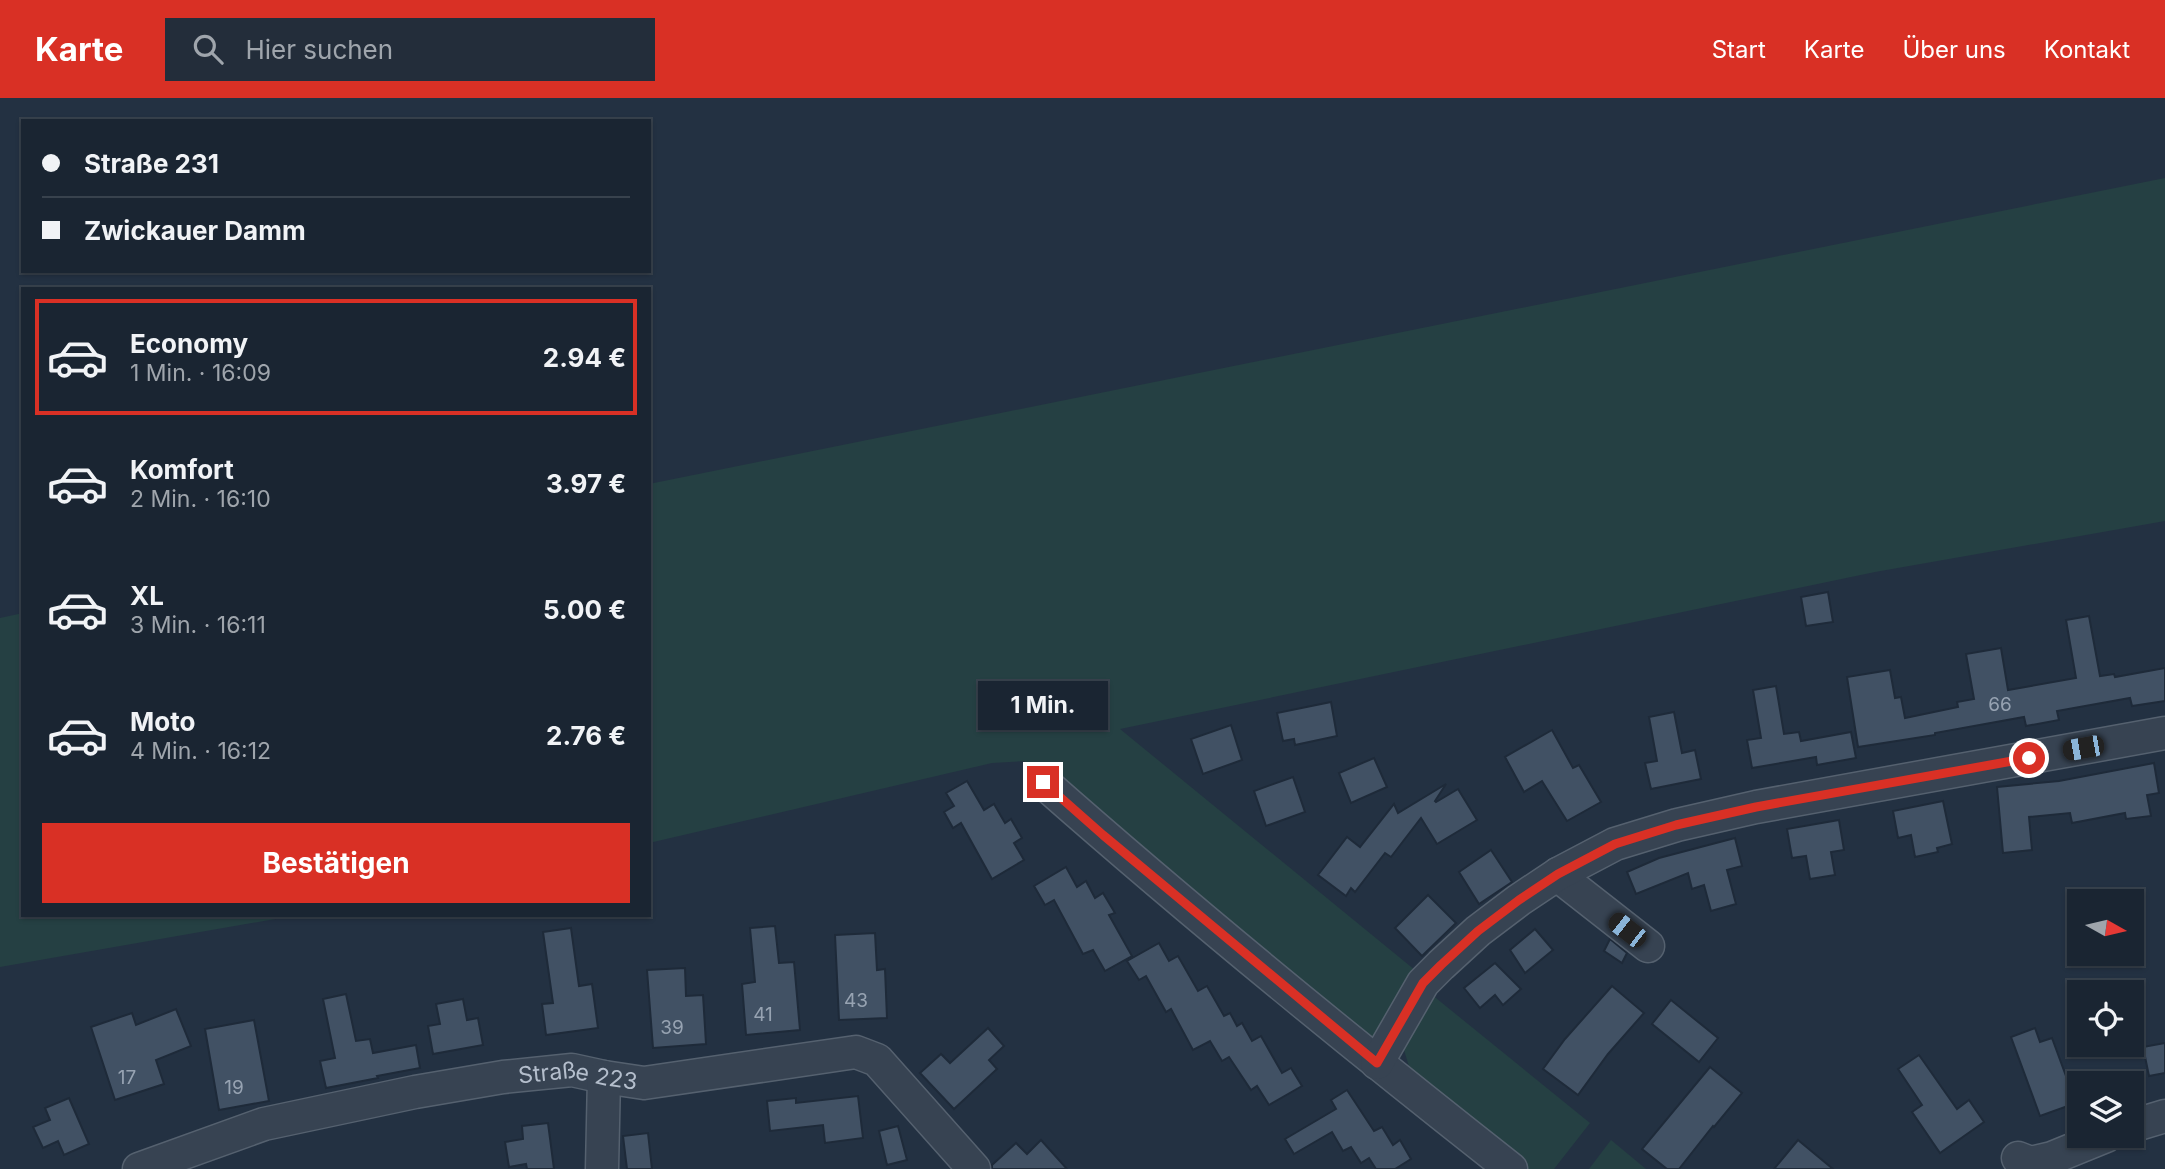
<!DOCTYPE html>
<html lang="de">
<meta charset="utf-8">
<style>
body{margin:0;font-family:Inter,sans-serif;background:#232d3a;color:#f1f3f6;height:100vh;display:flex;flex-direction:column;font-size:26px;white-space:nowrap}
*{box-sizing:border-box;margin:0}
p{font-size:23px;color:#9fa5ac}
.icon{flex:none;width:38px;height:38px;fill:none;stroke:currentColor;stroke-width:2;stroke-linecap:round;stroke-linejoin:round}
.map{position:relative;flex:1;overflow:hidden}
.sheet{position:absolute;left:21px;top:189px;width:630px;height:630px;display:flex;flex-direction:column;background:#1a2532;border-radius:0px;box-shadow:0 2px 5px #0004,0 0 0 2px #38424d}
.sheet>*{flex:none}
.top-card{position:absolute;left:21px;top:21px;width:630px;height:154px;border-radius:0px;box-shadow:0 2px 5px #0004,0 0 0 2px #38424d;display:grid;align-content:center;height:154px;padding:0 21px;background:#1a2532}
.needle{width:46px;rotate:98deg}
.controls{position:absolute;left:2067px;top:791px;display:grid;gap:14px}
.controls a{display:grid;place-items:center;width:77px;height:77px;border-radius:0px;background:#1a2532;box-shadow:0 2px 5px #0004,0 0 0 2px #38424d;font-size:35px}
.end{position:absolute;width:32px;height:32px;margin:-16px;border:9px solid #d93025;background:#fff;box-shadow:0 0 0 4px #fff}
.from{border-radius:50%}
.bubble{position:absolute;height:49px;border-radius:0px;background:#1a2532;box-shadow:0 2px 5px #0004,0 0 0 2px #38424d;font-size:23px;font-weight:700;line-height:49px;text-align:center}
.car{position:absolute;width:21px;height:42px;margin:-21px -10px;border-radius:9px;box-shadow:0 0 5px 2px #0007;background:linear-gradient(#222 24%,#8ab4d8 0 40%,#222 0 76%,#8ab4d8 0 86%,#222 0)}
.top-card b{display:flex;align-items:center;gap:24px;height:66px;font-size:26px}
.top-card b+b{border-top:2px solid #38424d}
.top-card i{width:18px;height:18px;background:#f1f3f6}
ul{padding:12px 0 0;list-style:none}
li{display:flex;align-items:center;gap:21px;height:116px;margin:0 14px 10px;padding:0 7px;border:4px solid transparent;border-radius:0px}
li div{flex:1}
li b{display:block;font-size:26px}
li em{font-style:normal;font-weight:700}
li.current{border-color:#d93025}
li>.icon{width:63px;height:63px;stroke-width:1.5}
.button{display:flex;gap:14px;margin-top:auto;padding:14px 21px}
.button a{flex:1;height:80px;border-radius:0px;background:#d93025;color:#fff;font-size:28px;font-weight:700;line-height:80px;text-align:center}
header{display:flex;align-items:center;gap:42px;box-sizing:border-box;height:98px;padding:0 35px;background:#d93025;color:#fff}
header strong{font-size:33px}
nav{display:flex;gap:38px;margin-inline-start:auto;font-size:24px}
.search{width:490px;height:63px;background:#232d3a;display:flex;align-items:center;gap:18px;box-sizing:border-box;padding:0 24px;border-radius:0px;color:#9fa5ac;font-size:26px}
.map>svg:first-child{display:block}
.green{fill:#254043}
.building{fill:#415164;stroke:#1e2a39;stroke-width:2}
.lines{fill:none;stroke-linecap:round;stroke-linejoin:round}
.minor-casing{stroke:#55616f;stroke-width:35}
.minor{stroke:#374352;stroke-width:32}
.route{stroke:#d93025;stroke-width:9}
.labels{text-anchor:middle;stroke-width:5;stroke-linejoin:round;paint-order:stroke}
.number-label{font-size:19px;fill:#97a3b2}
.street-label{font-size:23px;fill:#b4becc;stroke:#1c2837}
</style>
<header>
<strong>Karte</strong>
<div class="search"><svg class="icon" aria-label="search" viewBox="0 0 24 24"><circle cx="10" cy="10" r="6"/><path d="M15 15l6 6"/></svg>Hier suchen</div>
<nav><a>Start</a><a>Karte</a><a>Über uns</a><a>Kontakt</a></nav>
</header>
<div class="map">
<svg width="2165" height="1071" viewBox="0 0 2165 1071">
<rect width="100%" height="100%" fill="#233142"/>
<g class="green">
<polygon points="2165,80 2165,423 1875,474 1120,631 1421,877 1376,954 1024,663 992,665 649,745 649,386"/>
<polygon points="23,515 23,817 298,817 0,869 0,520"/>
<polygon points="1431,896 1590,1025 1554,1071 1519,1071 1411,975 1404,952 1404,944"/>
<polygon points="1611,1042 1646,1071 1589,1071"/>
</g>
<g class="building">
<polygon points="1828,494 1833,524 1806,528 1801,499"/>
<polygon points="2089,518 2100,578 2114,576 2115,579 2165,570 2165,603 2132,608 2130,600 2057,613 2059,622 2026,628 2024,619 1935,635 1935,637 1858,649 1847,579 1890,572 1895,600 1901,599 1905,620 1958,609 1957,604 1974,601 1966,556 2001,550 2008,592 2076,580 2066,522"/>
<polygon points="1776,588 1784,636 1799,634 1801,643 1851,634 1856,660 1817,667 1816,659 1752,670 1747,642 1761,640 1753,592"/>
<polygon points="1331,604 1337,638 1295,647 1294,641 1283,643 1277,615"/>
<polygon points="1674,614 1682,655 1695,652 1701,681 1651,691 1645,665 1657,663 1649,619"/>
<polygon points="1231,627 1242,662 1203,676 1191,641"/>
<polygon points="1552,632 1573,670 1579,667 1601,704 1567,723 1542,683 1524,694 1505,659"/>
<polygon points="1374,660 1387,689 1351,705 1339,675"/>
<polygon points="2154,665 2159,695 2147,697 2151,718 2126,721 2125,715 2072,725 2070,715 2029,719 2032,752 2003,755 1997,689 2059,683"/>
<polygon points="1293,679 1305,714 1266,728 1254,693"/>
<polygon points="967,683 984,712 994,706 1005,725 1011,721 1022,740 1014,745 1024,762 992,781 961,725 953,730 944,714 954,708 946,695"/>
<polygon points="1446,686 1435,703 1436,704 1458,691 1477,722 1437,746 1421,720 1391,759 1385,755 1355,794 1351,790 1346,798 1318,777 1347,739 1360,749 1394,706 1398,715"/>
<polygon points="1943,703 1952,746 1937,750 1938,754 1915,759 1911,737 1898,740 1893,713"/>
<polygon points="1839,722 1844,752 1831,754 1835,777 1810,781 1806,758 1792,760 1787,731"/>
<polygon points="1735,740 1742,768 1727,772 1736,806 1711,813 1704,787 1692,791 1688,775 1636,796 1627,774 1659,760"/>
<polygon points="1491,752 1512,784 1479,806 1459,774"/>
<polygon points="1066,769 1077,789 1086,783 1095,800 1103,795 1115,815 1109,817 1132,858 1105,873 1093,852 1083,856 1054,802 1045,807 1034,788"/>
<polygon points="1428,797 1456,825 1422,858 1395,830"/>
<polygon points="775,828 779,865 794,864 800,932 746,937 742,886 755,884 750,830"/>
<polygon points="571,830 579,888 592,886 598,930 546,937 542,906 553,905 543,834"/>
<polygon points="1535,831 1553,852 1525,875 1510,852"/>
<polygon points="875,835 877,872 885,871 887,920 839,922 835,837"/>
<polygon points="1610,841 1627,855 1622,865 1604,853"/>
<polygon points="1159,845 1169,863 1178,858 1198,893 1207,888 1224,918 1230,915 1237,928 1242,925 1252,943 1261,938 1282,975 1291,970 1302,988 1269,1007 1257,988 1251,992 1229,959 1222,963 1210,943 1193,952 1171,911 1166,914 1146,878 1139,882 1127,863"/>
<polygon points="1495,865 1521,891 1503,907 1495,897 1480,910 1464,890"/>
<polygon points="685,870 686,898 703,897 706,946 653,950 647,872"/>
<polygon points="1612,888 1644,915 1608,956 1578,997 1543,971 1565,941"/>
<polygon points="346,896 356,943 370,941 373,955 416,947 420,970 377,978 378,980 326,990 320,963 335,960 323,901"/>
<polygon points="463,901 467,922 478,920 483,947 433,956 428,928 440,926 436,906"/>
<polygon points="1671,902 1718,940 1699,964 1652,926"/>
<polygon points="176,911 191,948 156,962 164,986 115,1002 91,929 132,915 136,927"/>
<polygon points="254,922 269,1003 219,1012 205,931"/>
<polygon points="988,930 1004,948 989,962 997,971 954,1011 920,975 941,956 950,965"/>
<polygon points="2035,930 2040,944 2052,940 2066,978 2079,973 2079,1004 2040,1018 2011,939"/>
<polygon points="2165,945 2165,975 2149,978 2143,949"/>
<polygon points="1919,957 1957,1011 1969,1002 1984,1024 1940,1055 1912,1014 1922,1007 1898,971"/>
<polygon points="1710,969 1742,995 1714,1029 1713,1028 1679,1071 1667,1071 1642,1051"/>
<polygon points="1347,992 1374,1033 1382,1029 1393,1047 1400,1042 1411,1061 1395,1071 1376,1071 1369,1060 1361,1065 1351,1049 1343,1053 1332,1034 1294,1056 1285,1041 1336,1011 1331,1002"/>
<polygon points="858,998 863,1040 825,1045 823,1027 770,1033 767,1003 796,1000 796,1005"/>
<polygon points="69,1000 89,1046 64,1057 58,1043 43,1050 33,1029 50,1022 45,1010"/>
<polygon points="548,1025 554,1071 527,1071 526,1066 509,1069 505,1044 523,1041 522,1028"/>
<polygon points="898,1028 907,1062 887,1067 879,1033"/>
<polygon points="648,1035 652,1071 627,1071 623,1038"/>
<polygon points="1041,1042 1067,1071 992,1071 992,1067 1016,1045 1027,1056"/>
<polygon points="1798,1042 1833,1071 1774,1071"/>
</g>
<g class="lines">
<g class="minor-casing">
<g id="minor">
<path d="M 1043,684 C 1195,818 1352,946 1511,1071"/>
<polyline points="1558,776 1565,783 1648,848"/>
<polyline points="1377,965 1423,885 1441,867 1478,833 1519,802 1558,776 1615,746 1677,727 1756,709 2165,635"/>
<polyline points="2132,1028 2165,1018"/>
<polyline points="2018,1060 2031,1065 2052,1060 2106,1038"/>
<path id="s1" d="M 139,1071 L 264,1026 L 415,994 L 503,979 L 572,972 L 604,979 L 644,985 L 856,954 L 877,962 L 974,1071"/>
<polyline points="602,1071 604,979"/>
</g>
</g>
<use href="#minor" class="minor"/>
</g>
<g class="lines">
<polyline class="route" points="1043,684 1103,737 1377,965 1423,885 1441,867 1478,833 1519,802 1558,776 1615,746 1676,727 1756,709 2029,660"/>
</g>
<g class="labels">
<g class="number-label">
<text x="2000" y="613">66</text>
<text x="856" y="909">43</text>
<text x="763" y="923">41</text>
<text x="672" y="936">39</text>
<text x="127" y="986">17</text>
<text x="234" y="996">19</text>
</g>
<g class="street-label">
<text dy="8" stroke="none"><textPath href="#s1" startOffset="452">Straße 223</textPath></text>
</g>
</g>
</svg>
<div class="controls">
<a><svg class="needle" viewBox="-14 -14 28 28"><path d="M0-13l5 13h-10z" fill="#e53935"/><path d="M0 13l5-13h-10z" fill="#9fa5ac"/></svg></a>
<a><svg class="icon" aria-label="locate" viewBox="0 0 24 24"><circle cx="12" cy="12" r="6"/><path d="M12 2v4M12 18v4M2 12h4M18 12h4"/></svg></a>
<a><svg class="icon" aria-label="layers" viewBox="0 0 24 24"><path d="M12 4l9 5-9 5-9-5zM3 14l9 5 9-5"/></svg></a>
</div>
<i class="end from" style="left:2029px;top:660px"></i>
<i class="end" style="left:1043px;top:684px"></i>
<div class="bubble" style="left:978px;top:583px;width:130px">1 Min.</div>
<i class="car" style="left:2083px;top:650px;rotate:260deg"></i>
<i class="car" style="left:1627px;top:832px;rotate:308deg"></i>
<div class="top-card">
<b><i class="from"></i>Straße 231</b>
<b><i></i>Zwickauer Damm</b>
</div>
<section class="sheet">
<ul>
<li class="current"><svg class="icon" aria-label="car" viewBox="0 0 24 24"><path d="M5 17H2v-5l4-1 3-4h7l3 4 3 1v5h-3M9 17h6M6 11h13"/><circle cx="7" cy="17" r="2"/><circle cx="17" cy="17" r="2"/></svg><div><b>Economy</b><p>1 Min. · 16:09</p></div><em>2.94 €</em></li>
<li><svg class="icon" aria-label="car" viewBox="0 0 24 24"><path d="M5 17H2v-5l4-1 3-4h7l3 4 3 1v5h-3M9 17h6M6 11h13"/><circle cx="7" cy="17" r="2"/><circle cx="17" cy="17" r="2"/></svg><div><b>Komfort</b><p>2 Min. · 16:10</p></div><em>3.97 €</em></li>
<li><svg class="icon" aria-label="car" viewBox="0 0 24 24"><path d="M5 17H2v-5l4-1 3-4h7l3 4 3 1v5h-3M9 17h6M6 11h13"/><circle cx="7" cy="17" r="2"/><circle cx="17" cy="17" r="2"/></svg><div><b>XL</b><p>3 Min. · 16:11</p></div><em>5.00 €</em></li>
<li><svg class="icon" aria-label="car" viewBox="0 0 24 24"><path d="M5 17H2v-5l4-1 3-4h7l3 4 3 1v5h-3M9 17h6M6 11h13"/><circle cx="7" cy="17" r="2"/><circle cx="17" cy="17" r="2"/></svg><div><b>Moto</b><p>4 Min. · 16:12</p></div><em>2.76 €</em></li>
</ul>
<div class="button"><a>Bestätigen</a></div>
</section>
</div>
